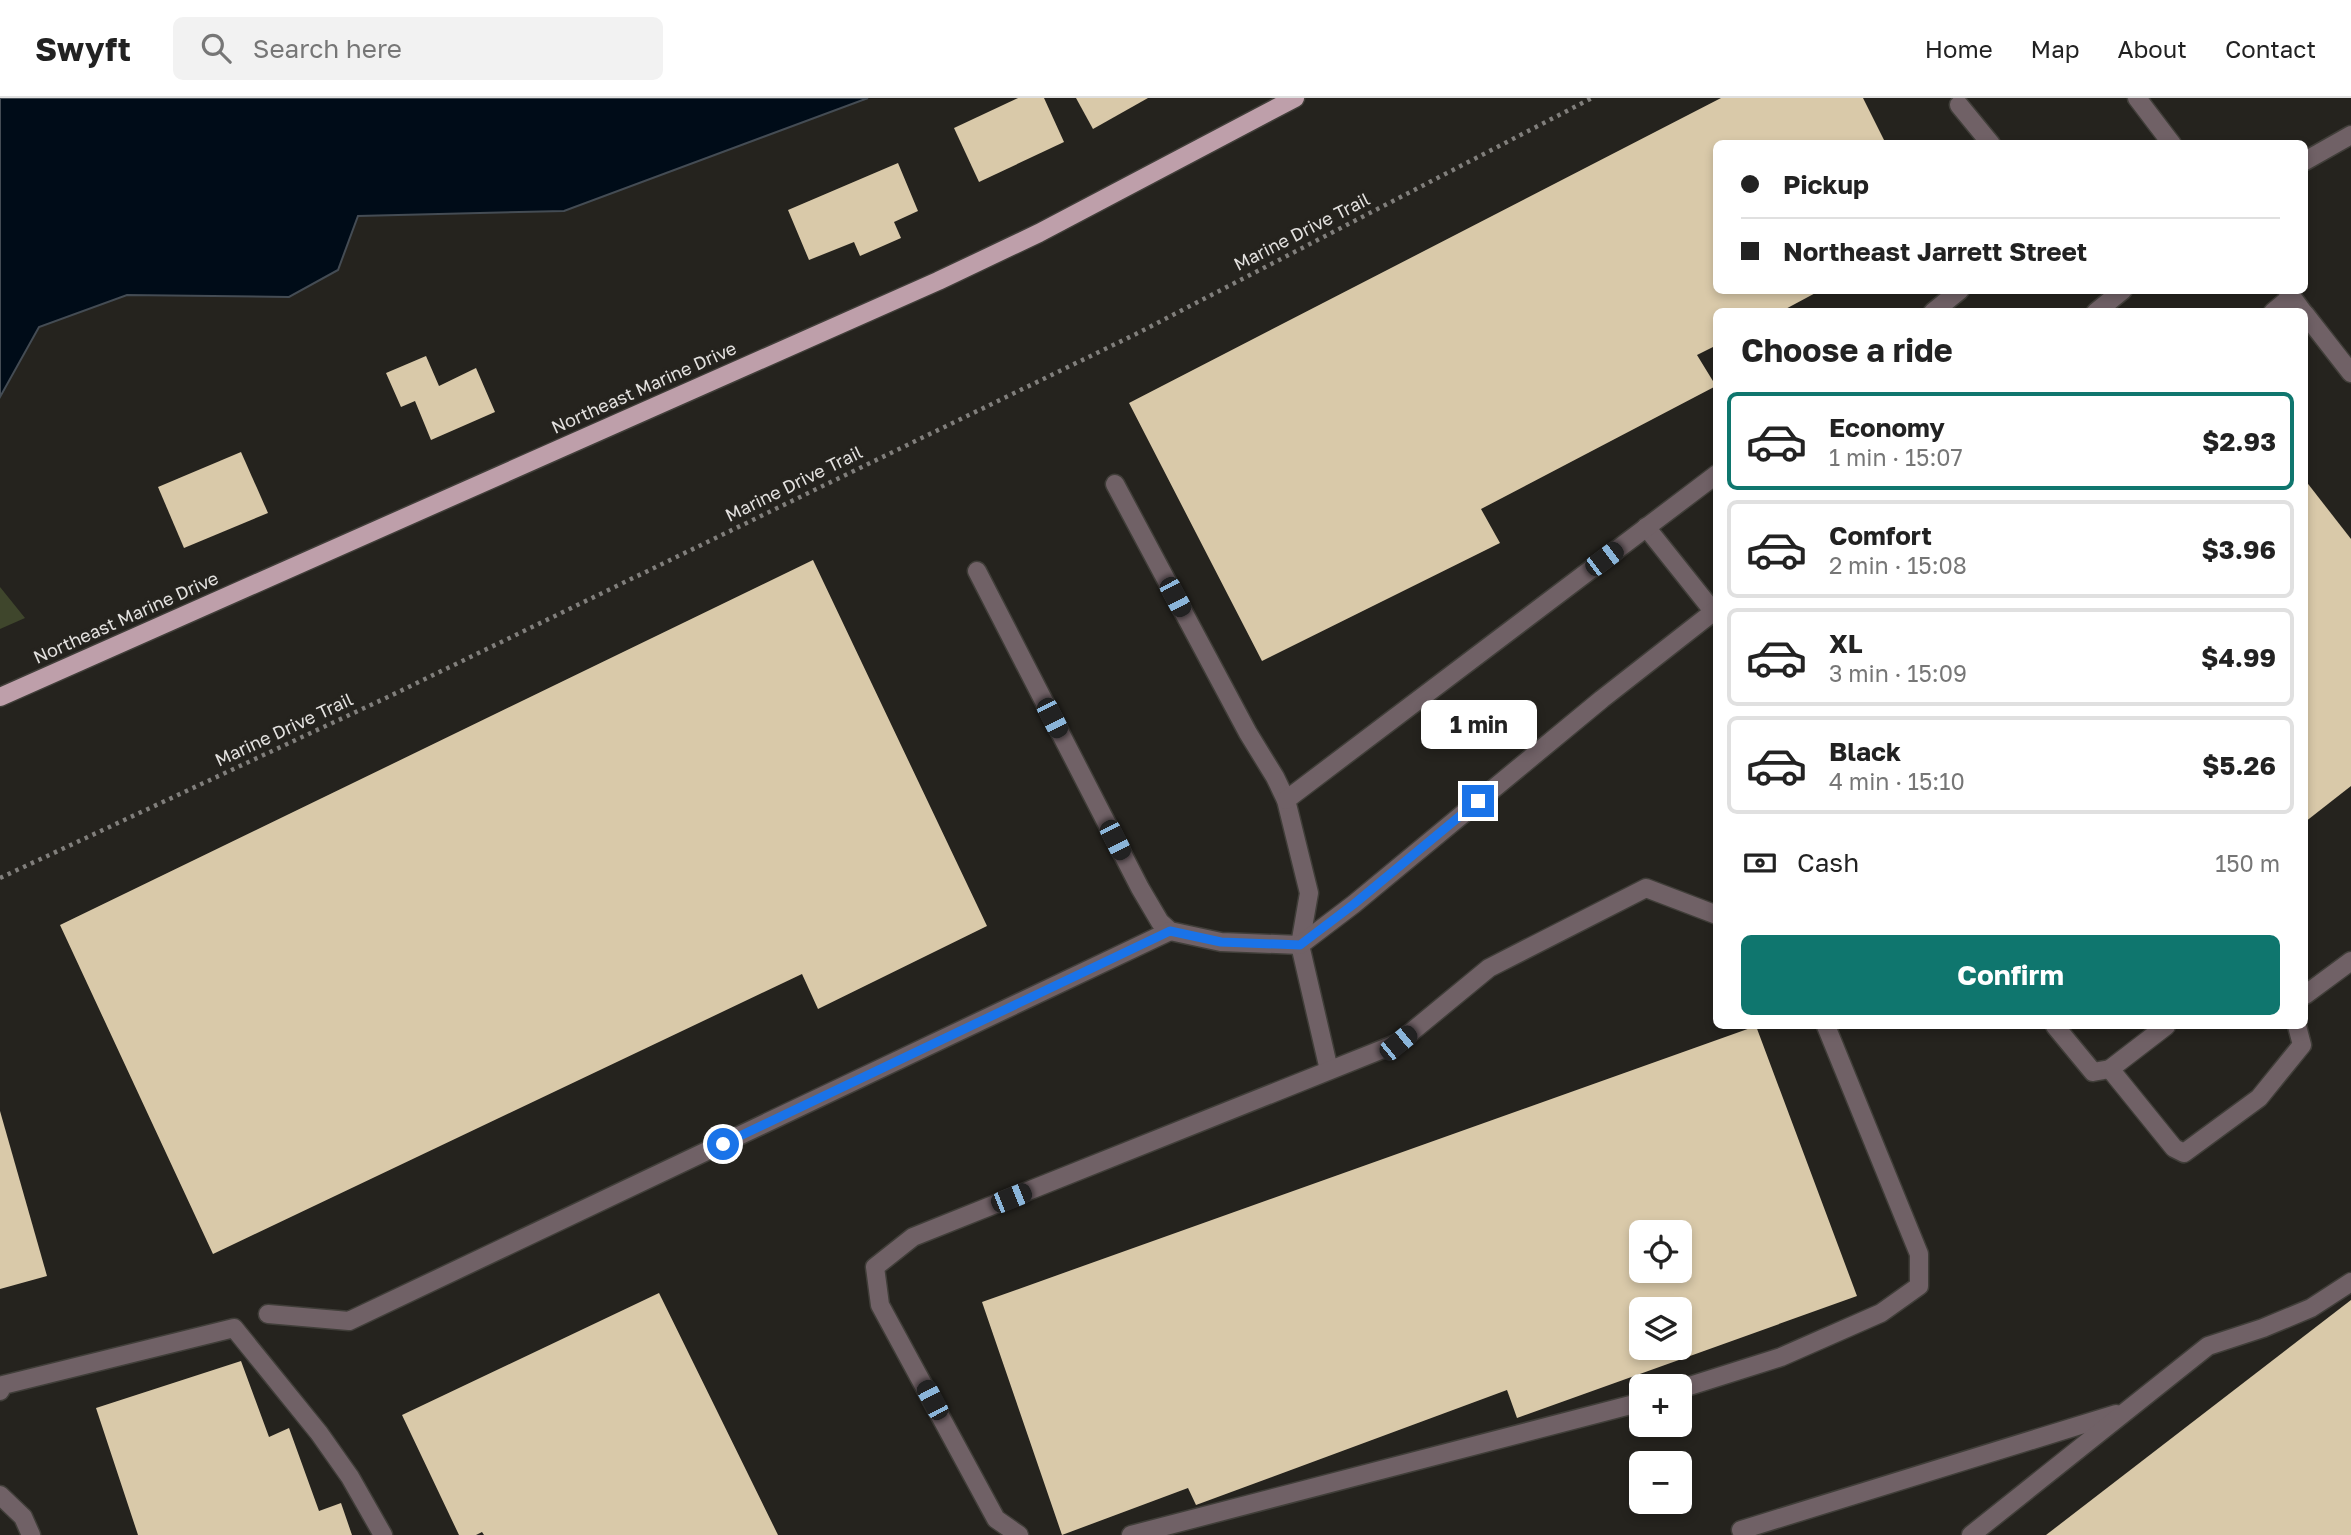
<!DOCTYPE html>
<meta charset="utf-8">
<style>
body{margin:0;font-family:"Golos Text",sans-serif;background:#f2f2f2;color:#222;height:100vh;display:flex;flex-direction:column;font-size:26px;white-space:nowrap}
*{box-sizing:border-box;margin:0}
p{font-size:23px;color:#767676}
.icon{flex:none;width:38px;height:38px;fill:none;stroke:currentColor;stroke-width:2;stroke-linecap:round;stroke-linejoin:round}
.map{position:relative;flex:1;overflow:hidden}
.side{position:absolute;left:1713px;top:210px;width:595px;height:721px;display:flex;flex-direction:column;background:#fff;border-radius:10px;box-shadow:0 4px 10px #0003}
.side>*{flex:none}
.guide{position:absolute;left:1713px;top:42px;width:595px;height:154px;border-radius:10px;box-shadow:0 4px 10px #0003;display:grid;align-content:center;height:154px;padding:0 28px;background:#fff}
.fabs{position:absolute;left:1629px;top:1122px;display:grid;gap:14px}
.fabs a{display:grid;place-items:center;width:63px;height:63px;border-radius:10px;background:#fff;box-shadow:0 4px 10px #0003;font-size:35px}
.end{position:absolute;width:32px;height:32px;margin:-16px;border:9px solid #1a73e8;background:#fff;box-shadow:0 0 0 4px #fff}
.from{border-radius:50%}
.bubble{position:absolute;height:49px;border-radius:10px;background:#fff;box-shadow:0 4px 10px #0003;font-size:23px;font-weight:700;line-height:49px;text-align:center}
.car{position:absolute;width:21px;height:42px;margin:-21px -10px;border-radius:9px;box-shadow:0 0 5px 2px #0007;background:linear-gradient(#222 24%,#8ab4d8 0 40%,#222 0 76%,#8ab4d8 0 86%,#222 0)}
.guide b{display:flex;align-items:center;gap:24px;height:66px;font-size:26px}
.guide b+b{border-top:2px solid #e0e0e0}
.guide i{width:18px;height:18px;background:#222}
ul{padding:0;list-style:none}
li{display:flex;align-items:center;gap:21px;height:98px;margin:0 14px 10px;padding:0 14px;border:4px solid #e0e0e0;border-radius:10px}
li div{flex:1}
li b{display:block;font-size:26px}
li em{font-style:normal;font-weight:700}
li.on{border-color:#0f766e}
li>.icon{width:63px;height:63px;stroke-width:1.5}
h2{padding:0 28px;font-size:32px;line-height:84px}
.pay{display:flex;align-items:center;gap:18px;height:77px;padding:0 28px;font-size:26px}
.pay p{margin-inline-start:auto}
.action{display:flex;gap:14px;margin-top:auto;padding:14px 28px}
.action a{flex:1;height:80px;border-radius:10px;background:#0f766e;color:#fff;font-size:28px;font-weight:700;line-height:80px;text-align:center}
header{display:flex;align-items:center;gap:42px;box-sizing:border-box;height:98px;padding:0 35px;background:#fff;border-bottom:2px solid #e0e0e0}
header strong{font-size:33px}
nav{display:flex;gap:38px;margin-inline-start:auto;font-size:24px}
.search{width:490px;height:63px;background:#f2f2f2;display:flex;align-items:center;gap:18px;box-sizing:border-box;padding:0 24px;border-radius:10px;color:#767676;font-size:26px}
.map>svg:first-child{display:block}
.green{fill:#3f462c}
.water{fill:#000c18;stroke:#444c54;stroke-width:2}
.building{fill:#d9c9a9;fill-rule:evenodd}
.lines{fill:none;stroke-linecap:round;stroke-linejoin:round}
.minor-casing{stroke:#403e39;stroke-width:21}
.major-casing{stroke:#403e39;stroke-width:21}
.path{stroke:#817f7c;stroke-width:4.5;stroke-dasharray:3.5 5;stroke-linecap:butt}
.minor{stroke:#706166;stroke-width:18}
.major{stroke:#be9faa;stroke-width:18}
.route{stroke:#1a73e8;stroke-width:9}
.labels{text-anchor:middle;stroke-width:7;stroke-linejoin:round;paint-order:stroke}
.street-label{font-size:18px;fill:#e3e1df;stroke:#25231e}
</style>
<header>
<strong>Swyft</strong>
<div class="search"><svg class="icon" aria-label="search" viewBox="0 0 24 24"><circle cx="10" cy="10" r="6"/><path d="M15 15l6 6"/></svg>Search here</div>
<nav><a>Home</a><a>Map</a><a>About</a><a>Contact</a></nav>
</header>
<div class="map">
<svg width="2351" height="1437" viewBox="0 0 2351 1437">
<rect width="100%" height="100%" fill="#25231e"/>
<polygon class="green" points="0,489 25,520 0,531"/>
<polygon class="water" points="0,0 868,0 564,113 358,118 338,172 289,199 127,197 39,229 0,299"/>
<g class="building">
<polygon points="1018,0 1044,0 1064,44 979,84 954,30"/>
<polygon points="1076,0 1148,0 1093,31"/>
<polygon points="1721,0 1863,0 1886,46 1717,46 1717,192 1821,192 1780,214 1717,214 1717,247 1697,257 1716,288 1481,411 1500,445 1262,563 1129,305"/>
<polygon points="898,65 918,113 894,124 901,140 860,158 854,144 809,162 788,112"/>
<polygon points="426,258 439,288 476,270 495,314 431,342 415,303 401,309 386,275"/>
<polygon points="241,354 268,415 184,450 158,389"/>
<polygon points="2305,382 2351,441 2351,688 2305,724"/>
<polygon points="813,462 987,828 818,911 802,876 213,1156 60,827"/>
<path d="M 1756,928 L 1857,1198 L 1517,1320 L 1507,1292 L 1196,1407 L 1188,1390 L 1062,1437 L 982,1204 ZM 1642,1134 L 1680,1134 L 1680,1172 L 1642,1172 ZM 1642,1211 L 1680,1211 L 1680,1250 L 1642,1250 Z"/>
<polygon points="0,1013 47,1178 0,1191"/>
<polygon points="659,1195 778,1437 484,1437 482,1434 476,1437 459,1437 402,1317"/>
<polygon points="2351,1202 2351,1437 2046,1437"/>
<polygon points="241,1263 269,1339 289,1330 319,1413 341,1405 352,1437 138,1437 96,1310"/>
</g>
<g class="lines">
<g class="minor-casing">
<g id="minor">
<polyline points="2137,0 2172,46"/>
<polyline points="1959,7 1991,46"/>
<polyline points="2305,63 2351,37"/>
<polyline points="2287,192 2303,214"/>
<polyline points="1933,214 1960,192"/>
<polyline points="2096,214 2123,192"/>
<polyline points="2273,214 2291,199"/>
<polyline points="2305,216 2351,275"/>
<polyline points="1115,386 1248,635 1275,679 1286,702 1309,795 1300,847 1329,972"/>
<polyline points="1646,429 1713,513"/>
<polyline points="977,473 1140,790 1160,824 1170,833 1221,844 1300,847"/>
<polyline points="1286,702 1717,376"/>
<polyline points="1300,847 1354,806 1602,601 1717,511"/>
<polyline points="2305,897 2351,863"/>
<polyline points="2055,928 2093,974 2110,971"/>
<polyline points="2166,928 2110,971 2174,1050 2184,1055 2259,1000 2302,947 2297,928"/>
<polyline points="268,1216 349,1223 1170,833"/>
<polyline points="1680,1291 1781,1259 1881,1215 1919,1188 1919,1156 1826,928"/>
<polyline points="0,1293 3,1287 234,1230 319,1335 350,1379 383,1437"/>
<polyline points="0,1397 23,1419 31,1437"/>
<polyline points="1019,1437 996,1421 880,1207 875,1169 913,1139 1398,945 1489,870 1646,790 1717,817"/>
<polyline points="1131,1437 1642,1304"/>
<polyline points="1744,1437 1741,1432 2116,1316"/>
<polyline points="1971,1437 2208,1248 2263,1230 2311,1210 2351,1184"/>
</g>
</g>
<g class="major-casing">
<polyline id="major" points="0,599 938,183 1039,135 1295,0"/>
</g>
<polyline class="path" points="0,780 390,598 1136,236 1592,0"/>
<use href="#minor" class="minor"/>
<use href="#major" class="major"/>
</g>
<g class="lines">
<polyline class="route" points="723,1046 1170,833 1221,844 1300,847 1354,806 1478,703"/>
</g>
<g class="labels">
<g class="street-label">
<text transform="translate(1302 134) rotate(-27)" y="6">Marine Drive Trail</text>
<text transform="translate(644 290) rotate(-24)" y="6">Northeast Marine Drive</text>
<text transform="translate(794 386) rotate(-26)" y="6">Marine Drive Trail</text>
<text transform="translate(126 520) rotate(-24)" y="6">Northeast Marine Drive</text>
<text transform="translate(284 632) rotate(-25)" y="6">Marine Drive Trail</text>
</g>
</g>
</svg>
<div class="fabs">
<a><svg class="icon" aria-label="locate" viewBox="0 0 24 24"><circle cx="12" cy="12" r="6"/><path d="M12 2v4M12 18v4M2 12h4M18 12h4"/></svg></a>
<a><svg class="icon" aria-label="layers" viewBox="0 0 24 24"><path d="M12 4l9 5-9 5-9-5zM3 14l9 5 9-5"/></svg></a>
<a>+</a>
<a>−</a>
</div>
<i class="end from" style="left:723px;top:1046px"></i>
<i class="end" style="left:1478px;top:703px"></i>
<div class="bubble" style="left:1421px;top:602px;width:116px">1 min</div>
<i class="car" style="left:1604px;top:461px;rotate:53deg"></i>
<i class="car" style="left:1175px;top:499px;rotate:152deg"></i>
<i class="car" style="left:1052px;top:620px;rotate:153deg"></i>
<i class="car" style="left:1115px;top:742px;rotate:153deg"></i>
<i class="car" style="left:1398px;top:945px;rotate:51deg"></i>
<i class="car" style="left:1011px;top:1100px;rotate:68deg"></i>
<i class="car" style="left:932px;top:1302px;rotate:332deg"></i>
<div class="guide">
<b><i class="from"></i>Pickup</b>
<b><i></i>Northeast Jarrett Street</b>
</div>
<section class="side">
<h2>Choose a ride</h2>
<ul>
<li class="on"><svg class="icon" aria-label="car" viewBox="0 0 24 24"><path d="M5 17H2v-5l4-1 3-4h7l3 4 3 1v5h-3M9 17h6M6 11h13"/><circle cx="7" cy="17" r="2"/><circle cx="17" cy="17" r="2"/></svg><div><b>Economy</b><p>1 min · 15:07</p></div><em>$2.93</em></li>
<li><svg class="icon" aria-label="car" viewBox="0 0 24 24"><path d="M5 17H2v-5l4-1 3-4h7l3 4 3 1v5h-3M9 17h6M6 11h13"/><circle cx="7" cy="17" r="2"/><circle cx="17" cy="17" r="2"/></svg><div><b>Comfort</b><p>2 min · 15:08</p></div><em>$3.96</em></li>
<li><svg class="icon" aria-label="car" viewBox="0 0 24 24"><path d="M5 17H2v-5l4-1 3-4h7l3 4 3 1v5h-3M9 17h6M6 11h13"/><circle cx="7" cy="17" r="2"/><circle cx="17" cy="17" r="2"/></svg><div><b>XL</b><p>3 min · 15:09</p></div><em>$4.99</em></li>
<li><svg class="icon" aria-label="car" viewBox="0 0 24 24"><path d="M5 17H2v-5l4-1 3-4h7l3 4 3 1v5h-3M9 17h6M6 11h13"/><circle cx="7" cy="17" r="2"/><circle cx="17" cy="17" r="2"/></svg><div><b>Black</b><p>4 min · 15:10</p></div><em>$5.26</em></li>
</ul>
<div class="pay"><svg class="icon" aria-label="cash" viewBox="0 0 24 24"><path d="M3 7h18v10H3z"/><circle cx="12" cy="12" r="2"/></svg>Cash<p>150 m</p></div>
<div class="action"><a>Confirm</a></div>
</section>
</div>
